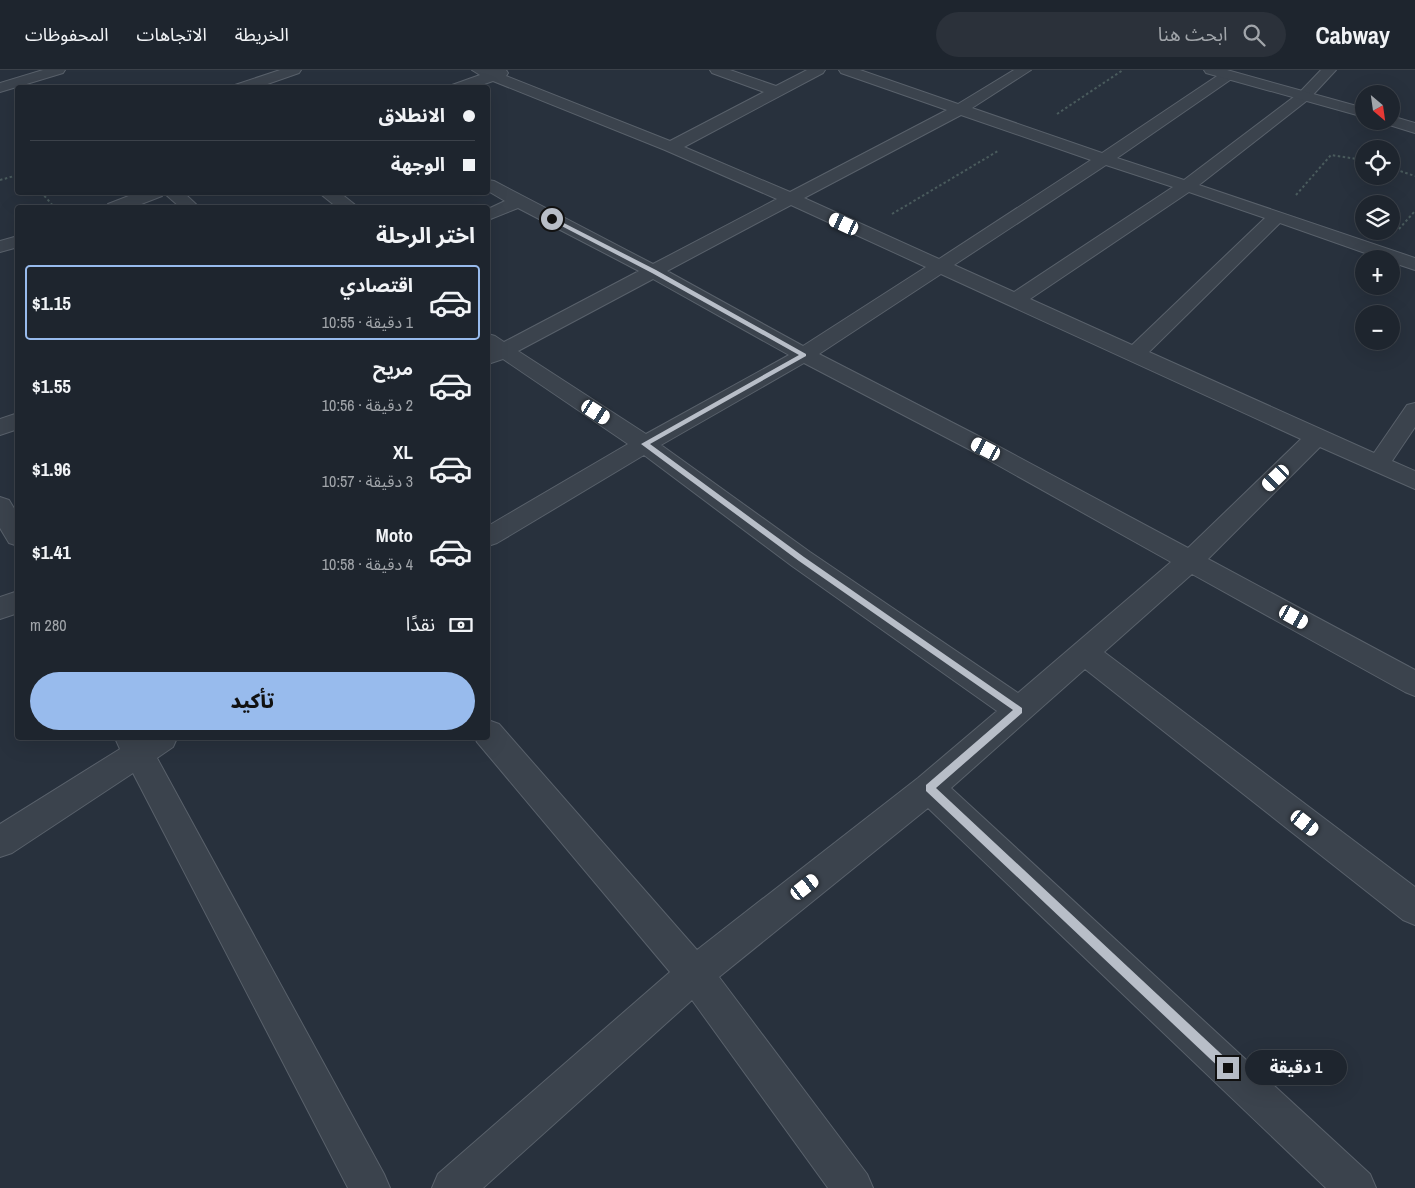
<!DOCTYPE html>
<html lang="ar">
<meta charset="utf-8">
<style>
body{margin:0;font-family:"Archivo Narrow","Noto Sans Arabic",sans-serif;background:#2b313a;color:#f1f3f6;direction:rtl;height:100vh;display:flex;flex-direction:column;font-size:19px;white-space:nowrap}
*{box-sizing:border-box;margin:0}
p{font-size:16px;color:#a1a5aa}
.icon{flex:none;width:28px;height:28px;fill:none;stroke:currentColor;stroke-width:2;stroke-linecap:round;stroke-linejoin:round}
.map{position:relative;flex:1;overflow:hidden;direction:ltr}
.sheet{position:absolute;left:15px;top:135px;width:475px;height:535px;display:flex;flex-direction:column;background:#1e252e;border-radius:5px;box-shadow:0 5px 20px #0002,0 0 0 1px #3c424a;direction:rtl}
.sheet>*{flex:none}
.guide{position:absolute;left:15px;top:15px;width:475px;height:110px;border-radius:5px;box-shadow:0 5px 20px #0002,0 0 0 1px #3c424a;direction:rtl;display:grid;align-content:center;height:110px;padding:0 15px;background:#1e252e}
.needle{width:32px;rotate:151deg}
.buttons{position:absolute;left:1355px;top:15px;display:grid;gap:10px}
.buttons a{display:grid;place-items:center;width:45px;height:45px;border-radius:50%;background:#1e252e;box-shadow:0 5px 20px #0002,0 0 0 1px #3c424a;font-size:25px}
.end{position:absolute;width:22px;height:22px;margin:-11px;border:6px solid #b8bec8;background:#111;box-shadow:0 0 0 2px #111}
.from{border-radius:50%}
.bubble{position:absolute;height:35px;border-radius:18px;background:#1e252e;box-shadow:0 5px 20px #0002,0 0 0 1px #3c424a;font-size:16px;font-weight:800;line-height:35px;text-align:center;direction:rtl}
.car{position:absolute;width:15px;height:30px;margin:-15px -8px;border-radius:6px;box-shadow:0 0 4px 1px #0007;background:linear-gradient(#fff 24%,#345 0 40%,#fff 0 76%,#345 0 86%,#fff 0)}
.guide b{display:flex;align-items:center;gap:18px;height:48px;font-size:19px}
.guide b+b{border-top:1px solid #3c424a}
.guide i{width:12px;height:12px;background:#f1f3f6}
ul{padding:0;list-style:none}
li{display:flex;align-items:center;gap:15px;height:75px;margin:0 10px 8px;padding:0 5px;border:2px solid transparent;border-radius:5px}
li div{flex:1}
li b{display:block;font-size:19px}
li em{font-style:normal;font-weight:800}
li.on{border-color:#98bbed}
li>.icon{width:45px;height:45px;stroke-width:1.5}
h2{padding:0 15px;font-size:22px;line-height:60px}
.pay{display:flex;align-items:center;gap:12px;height:55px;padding:0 15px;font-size:19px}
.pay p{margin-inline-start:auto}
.cta{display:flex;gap:10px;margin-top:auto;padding:10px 15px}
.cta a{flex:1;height:58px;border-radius:30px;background:#98bbed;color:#111;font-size:20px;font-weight:800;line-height:58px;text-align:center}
header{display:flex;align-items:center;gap:30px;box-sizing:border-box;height:70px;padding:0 25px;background:#1e252e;border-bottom:1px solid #3c424a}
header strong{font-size:24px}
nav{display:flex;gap:28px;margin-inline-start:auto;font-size:18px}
.search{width:350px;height:45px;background:#2b313a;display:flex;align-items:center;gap:12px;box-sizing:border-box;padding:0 18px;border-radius:28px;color:#a1a5aa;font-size:19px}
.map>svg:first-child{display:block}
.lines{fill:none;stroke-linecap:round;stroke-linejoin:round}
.minor-casing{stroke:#59616b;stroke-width:2}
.tertiary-casing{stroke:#59616b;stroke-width:2}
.path{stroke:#4a5b5d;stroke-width:2;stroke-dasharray:2.5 2.5;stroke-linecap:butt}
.minor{fill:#3b434d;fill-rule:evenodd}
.tertiary{fill:#3b434d;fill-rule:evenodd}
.route{fill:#b8bec8}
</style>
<header>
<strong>Cabway</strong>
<div class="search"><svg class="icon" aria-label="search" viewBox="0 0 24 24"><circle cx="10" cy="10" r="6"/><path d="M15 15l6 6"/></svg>ابحث هنا</div>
<nav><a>الخريطة</a><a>الاتجاهات</a><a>المحفوظات</a></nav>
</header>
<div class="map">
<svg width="1415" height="1118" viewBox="0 0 1415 1118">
<rect width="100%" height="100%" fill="#28313d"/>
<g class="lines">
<g class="minor-casing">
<g id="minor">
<polygon points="280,0 301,0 299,3 256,18 233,18 235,15"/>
<path d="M 472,0 L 506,0 L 508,3 L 506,6 L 670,71 L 764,22 L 712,3 L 710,0 L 730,0 L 776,16 L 807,0 L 825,0 L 823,3 L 684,77 L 790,122 L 947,40 L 841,3 L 839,0 L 860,0 L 958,34 L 1014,0 L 1031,0 L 972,38 L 1102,83 L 1223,2 L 1233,2 L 1235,5 L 1233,8 L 1117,88 L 1184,110 L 1299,23 L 1321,0 L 1336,0 L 1309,29 L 1199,115 L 1415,188 L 1415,200 L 1391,192 L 1391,189 L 1382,189 L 1280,153 L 1149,282 L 1374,383 L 1407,335 L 1415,333 L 1415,357 L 1392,391 L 1415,401 L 1415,419 L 1320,377 L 1208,489 L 1415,600 L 1415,626 L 1405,622 L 1192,504 L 1104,582 L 1415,817 L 1415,855 L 1403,850 L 1085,599 L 951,718 L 1370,1104 L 1376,1118 L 1326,1118 L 928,738 L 719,907 L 867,1104 L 873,1118 L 828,1118 L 692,930 L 483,1118 L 432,1118 L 438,1104 L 670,902 L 477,672 L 475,668 L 488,668 L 488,650 L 499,654 L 697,880 L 918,708 L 997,641 L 792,496 L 644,385 L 497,473 L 488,476 L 488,456 L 628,374 L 503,289 L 488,294 L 488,264 L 495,266 L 504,272 L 639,201 L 518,138 L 488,150 L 488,139 L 505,131 L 488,121 L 488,110 L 494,111 L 653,194 L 777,129 L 665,80 L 493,11 L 473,18 L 450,18 L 452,15 L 480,5 ZM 961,45 L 1091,90 L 939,189 L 804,128 ZM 1106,95 L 1173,117 L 1014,222 L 954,195 ZM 1189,122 L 1265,148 L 1132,275 L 1030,229 ZM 791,135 L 926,197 L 803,276 L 667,201 ZM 941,204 L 1301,369 L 1188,478 L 994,374 L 819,284 ZM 653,209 L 789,285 L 646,364 L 518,281 ZM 804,293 L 978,384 L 1171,492 L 1018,623 L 810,482 L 661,375 Z"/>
<polygon points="139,122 183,122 200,138 181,138 164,123 162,126 131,138 106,138 108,134"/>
<polygon points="318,122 339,122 359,138 338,138"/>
<polygon points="18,166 18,177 0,182 0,171"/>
<polygon points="18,343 18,359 0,365 0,349"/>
<polygon points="0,427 9,430 18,445 18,476 9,473 0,458"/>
<polygon points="18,521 18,543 0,549 0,527"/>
<polygon points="115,668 177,668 173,677 157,688 384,1104 390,1118 348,1118 133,703 12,783 0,787 0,754 120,679"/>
</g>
</g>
<g class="tertiary-casing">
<g id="tertiary">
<polygon points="43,0 65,0 63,3 0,22 0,13"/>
<polygon points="1204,0 1227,0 1364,38 1364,47 1206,3"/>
<polygon points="1391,46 1415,53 1415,63 1386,54 1384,51 1391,51"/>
</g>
</g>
<g class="path">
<polyline points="1057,44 1123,0"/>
<polyline points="1391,98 1415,106"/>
<polyline points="0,110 18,105"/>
<polyline points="41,122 55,138"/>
<polyline points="1296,125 1331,85 1364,90"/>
<polyline points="892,144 998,81"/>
<polyline points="1399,159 1415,141"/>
</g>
<use href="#minor" class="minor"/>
<use href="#tertiary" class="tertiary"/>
</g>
<polygon class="route" points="550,148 554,148 656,200 806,284 806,286 650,374 804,487 1022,638 1022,643 936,718 1232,994 1234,998 1232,1002 1228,1004 1224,1002 926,721 926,715 1013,640 799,491 641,374 799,285 652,203 550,150"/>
</svg>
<div class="buttons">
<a><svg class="needle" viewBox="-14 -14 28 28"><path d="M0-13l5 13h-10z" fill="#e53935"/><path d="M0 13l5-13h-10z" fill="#a1a5aa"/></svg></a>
<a><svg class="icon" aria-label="locate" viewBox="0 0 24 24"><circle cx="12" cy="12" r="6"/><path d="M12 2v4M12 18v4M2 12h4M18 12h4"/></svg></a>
<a><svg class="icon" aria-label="layers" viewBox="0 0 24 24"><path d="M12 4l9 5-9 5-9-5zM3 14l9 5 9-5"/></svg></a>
<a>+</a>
<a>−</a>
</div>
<i class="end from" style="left:552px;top:149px"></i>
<i class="end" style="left:1228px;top:998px"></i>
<div class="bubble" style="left:1245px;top:980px;width:102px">1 دقيقة</div>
<i class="car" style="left:844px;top:154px;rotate:295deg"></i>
<i class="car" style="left:596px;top:342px;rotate:123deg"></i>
<i class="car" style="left:986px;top:379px;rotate:297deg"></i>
<i class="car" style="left:1276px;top:408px;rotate:226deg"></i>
<i class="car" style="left:1294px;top:547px;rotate:119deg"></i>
<i class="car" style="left:1305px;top:753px;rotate:128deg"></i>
<i class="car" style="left:805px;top:817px;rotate:52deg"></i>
<div class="guide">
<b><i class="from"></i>الانطلاق</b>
<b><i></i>الوجهة</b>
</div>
<section class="sheet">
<h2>اختر الرحلة</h2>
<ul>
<li class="on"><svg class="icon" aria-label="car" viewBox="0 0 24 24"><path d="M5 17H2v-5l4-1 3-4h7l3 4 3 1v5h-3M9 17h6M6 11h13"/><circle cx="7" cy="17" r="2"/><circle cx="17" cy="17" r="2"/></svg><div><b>اقتصادي</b><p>1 دقيقة · 10:55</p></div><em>$1.15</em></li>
<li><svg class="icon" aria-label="car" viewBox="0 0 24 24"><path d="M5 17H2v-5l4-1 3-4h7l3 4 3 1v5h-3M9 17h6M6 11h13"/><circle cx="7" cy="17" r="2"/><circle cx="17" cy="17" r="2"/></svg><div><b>مريح</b><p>2 دقيقة · 10:56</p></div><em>$1.55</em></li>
<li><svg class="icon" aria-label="car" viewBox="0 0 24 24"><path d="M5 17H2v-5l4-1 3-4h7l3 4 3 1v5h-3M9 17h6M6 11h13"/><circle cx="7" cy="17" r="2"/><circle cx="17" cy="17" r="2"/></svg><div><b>XL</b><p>3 دقيقة · 10:57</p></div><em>$1.96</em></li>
<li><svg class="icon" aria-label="car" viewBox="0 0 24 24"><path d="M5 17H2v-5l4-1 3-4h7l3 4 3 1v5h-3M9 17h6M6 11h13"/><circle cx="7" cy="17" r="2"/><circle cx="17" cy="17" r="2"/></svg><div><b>Moto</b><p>4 دقيقة · 10:58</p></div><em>$1.41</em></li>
</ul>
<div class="pay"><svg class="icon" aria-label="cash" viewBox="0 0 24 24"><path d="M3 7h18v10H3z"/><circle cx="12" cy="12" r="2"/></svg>نقدًا<p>280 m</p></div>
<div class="cta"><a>تأكيد</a></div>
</section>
</div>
